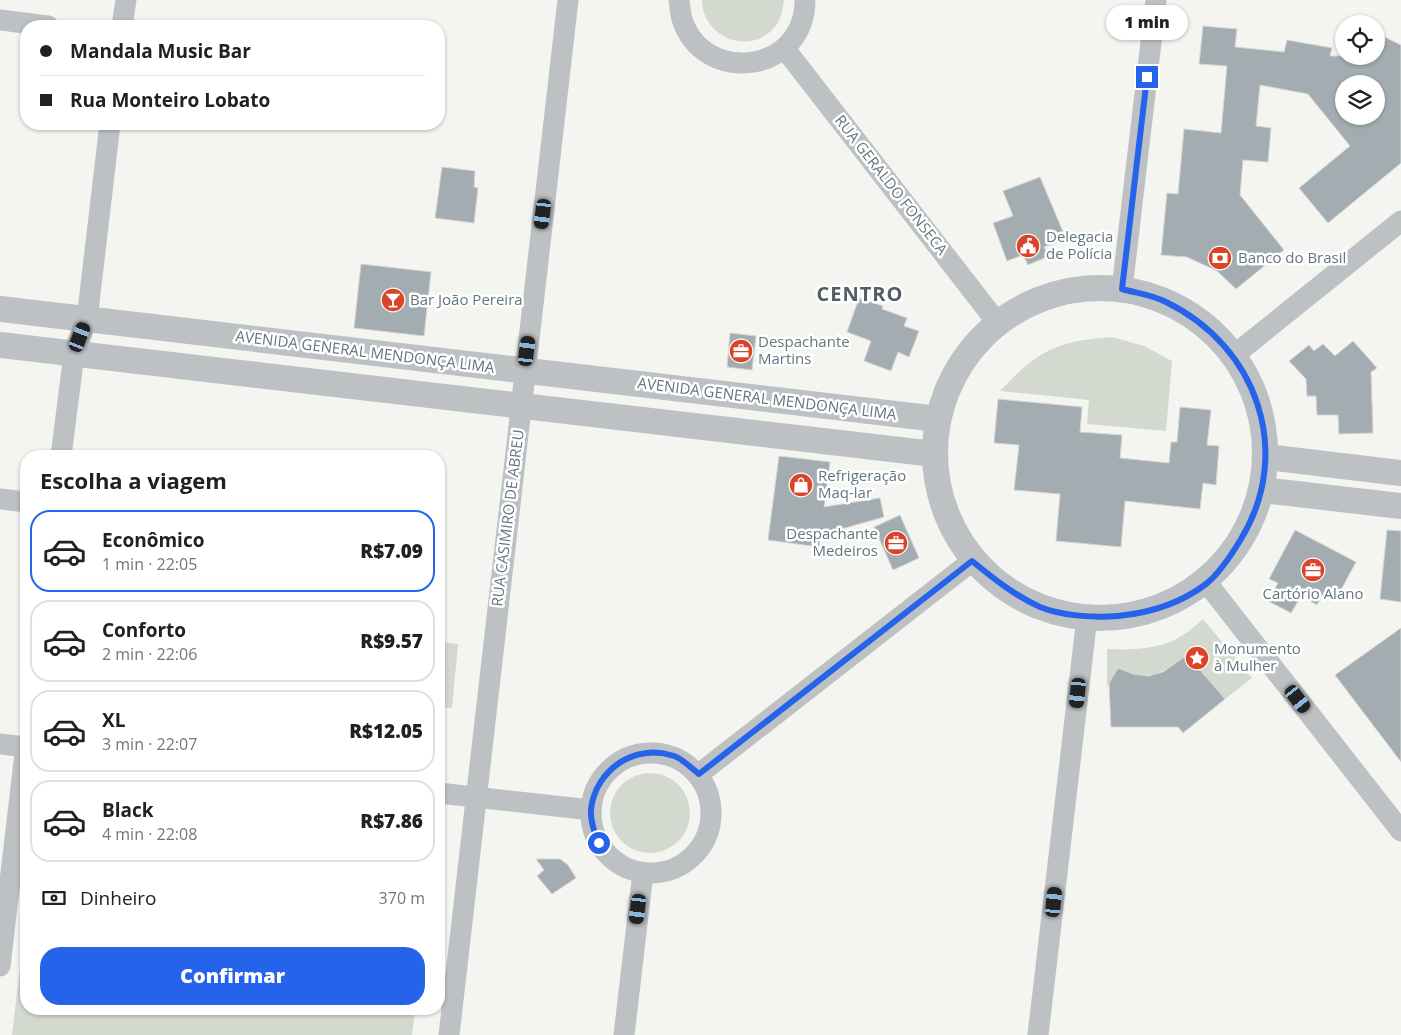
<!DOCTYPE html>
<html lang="pt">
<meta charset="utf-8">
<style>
body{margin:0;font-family:"Open Sans",sans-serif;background:#f6f6f6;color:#202124;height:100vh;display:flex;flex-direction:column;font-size:19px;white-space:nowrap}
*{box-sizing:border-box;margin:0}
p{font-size:16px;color:#757577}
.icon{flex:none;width:28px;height:28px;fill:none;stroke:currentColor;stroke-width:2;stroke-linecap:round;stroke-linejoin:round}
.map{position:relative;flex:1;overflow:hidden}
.panel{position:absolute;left:20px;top:450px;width:425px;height:565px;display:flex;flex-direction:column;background:#fff;border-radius:20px;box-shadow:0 1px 4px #0004}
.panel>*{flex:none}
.guide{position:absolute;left:20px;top:20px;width:425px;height:110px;border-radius:20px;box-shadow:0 1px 4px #0004;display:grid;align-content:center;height:110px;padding:0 20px;background:#fff}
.fabs{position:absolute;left:1335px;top:15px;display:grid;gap:10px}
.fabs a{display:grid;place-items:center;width:50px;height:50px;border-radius:50%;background:#fff;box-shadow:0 1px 4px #0004;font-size:25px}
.end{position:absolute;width:22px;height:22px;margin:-11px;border:6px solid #2563eb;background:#fff;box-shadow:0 0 0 2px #fff}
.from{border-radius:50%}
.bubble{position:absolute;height:35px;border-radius:18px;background:#fff;box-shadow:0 1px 4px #0004;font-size:16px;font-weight:800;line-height:35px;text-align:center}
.car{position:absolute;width:15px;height:30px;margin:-15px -8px;border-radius:6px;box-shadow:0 0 4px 1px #0007;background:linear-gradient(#222 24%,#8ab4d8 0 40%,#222 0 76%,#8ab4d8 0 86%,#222 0)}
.guide b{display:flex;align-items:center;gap:18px;height:48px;font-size:19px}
.guide b+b{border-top:1px solid #e0e0e0}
.guide i{width:12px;height:12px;background:#202124}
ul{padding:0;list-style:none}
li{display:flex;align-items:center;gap:15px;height:82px;margin:0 10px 8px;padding:0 10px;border:2px solid #e0e0e0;border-radius:20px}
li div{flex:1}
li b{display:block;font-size:19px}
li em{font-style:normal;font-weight:800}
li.on{border-color:#2563eb}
li>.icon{width:45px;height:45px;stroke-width:1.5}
h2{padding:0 20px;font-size:22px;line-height:60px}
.pay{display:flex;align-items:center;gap:12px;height:55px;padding:0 20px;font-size:19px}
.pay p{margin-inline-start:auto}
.button{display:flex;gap:10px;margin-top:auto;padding:10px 20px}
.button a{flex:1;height:58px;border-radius:20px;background:#2563eb;color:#fff;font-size:20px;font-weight:800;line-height:58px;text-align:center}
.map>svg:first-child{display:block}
.green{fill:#d4d9d0}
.building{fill:#a3adb1;stroke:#d5d5d3;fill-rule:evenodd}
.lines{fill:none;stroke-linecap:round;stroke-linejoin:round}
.minor{stroke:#bdc1c4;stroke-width:21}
.tertiary{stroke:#bdc1c4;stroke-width:26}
.route{stroke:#2563eb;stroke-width:6}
.labels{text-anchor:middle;stroke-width:5;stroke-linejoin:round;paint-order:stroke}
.street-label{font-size:15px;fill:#647680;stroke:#fff}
.poi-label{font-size:15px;fill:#647680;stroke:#fff;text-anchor:start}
.district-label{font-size:20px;font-weight:bold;letter-spacing:1px;fill:#525e66;stroke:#fff}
</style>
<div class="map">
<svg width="1401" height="1035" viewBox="0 0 1401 1035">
<rect width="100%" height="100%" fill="#f4f4f0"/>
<g class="green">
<path d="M 702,0 L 784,0 C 782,11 781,21 773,29 C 747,56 702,36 702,0 Z"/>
<path d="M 1112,337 L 1144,346 L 1172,361 L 1166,431 L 1087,424 L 1089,400 L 1000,391 C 1038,351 1055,341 1112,337 Z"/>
<path d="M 1203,619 L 1252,678 L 1225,699 L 1187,655 C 1160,674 1151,682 1118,668 L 1107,687 L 1107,649 C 1132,650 1160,650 1181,636 C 1189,632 1196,625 1203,619 Z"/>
<polygon points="439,642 458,644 452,708 439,707"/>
<circle cx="650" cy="813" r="40"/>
<polygon points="26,919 26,1009 415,1009 412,1035 12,1035"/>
</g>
<g class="building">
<path d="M 1203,26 L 1237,29 L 1235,47 L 1284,52 L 1287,40 L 1332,48 L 1330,56 L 1376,56 L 1376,33 L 1401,45 L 1401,163 L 1328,223 L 1299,188 L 1350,146 L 1308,94 L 1260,85 L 1256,126 L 1271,128 L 1268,162 L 1243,160 L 1240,195 L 1284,250 L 1236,289 L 1217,271 L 1187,257 L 1161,255 L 1167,193 L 1178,194 L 1184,129 L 1221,133 L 1227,66 L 1199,64 ZM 1344,84 L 1376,84 L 1376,116 L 1344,116 Z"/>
<polygon points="442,167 475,171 474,187 478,188 474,223 435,218"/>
<polygon points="1040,177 1066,239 1044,247 1049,256 1028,265 1023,255 1007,261 993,223 1013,216 1003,191"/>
<polygon points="361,264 431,272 424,336 354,328"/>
<polygon points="859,298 883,306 882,309 907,318 904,326 919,331 909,357 898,352 891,371 864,361 871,341 847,332"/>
<polygon points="730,333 756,336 752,370 727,367"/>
<polygon points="1353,341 1377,368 1371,372 1373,433 1339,434 1338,415 1317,415 1316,396 1307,396 1306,379 1289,361 1309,345 1314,351 1323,344 1335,356"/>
<polygon points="998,399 1082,407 1080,432 1122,435 1120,458 1169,463 1171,442 1177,442 1180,407 1211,410 1207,445 1219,446 1216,485 1203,483 1200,509 1125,501 1121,547 1056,541 1060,494 1014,490 1019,445 994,443"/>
<polygon points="779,456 830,462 824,507 880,498 884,517 820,535 819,547 768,540"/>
<polygon points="900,515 919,558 893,570 874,527"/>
<polygon points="1295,530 1356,562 1335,601 1322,595 1317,605 1301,596 1291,613 1268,601 1278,583 1269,579"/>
<polygon points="1387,530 1401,531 1401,602 1380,599"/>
<polygon points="1401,628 1401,762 1335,675"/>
<polygon points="1187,655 1225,699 1183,733 1178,727 1111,727 1109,683 1118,668 1133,674 1148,676 1163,672"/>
<polygon points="536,859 560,859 568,865 576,878 552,894 537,876 544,870"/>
</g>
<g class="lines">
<g class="minor">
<path d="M 679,0 C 680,6 680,13 682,19 C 703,86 805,74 805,0"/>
<polyline points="0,20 48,26"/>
<polyline points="122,26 126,0"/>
<polyline points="785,49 996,321"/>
<polyline points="1122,289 1156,0"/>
<polyline points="1233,356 1401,221"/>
<polyline points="61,456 74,354 87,319 110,124"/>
<polyline points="0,499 26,502"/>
<polyline points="1207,583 1401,831"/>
<polyline points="0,744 26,747"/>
<circle cx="651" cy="813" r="60"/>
<polyline points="699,774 972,561"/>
<polyline points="439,793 591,810"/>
<polyline points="0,966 26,745"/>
<polyline points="449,1035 568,0"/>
<polyline points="624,1035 643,873"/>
<polyline points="1038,1035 1087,617"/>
</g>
<g class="tertiary">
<circle cx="1100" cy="453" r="165"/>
<polyline points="0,309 938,419"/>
<polyline points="0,345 934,454"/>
<polyline points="1267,457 1401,473"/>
<polyline points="1263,490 1401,506"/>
</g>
</g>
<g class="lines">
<path class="route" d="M 599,843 C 594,832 590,821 591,809 C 596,769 635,743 674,756 C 683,759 691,768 699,774 L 972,561 C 994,579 1014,595 1040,607 C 1062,616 1095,618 1118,616 C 1149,613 1181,603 1206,584 C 1220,573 1232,554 1241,539 C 1294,452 1257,346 1166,302 C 1153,295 1136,293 1122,289 L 1147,77"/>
</g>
<defs>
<g id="civic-disc" transform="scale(1.25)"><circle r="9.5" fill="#db4429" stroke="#fff"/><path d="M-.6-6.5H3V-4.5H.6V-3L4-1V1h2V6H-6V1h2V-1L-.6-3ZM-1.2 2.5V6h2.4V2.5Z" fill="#fff"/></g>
<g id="bank-disc" transform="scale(1.25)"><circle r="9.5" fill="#db4429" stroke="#fff"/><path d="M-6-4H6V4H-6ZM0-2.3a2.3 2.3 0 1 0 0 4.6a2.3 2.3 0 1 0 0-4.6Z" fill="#fff"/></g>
<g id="bar-disc" transform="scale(1.25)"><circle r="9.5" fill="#db4429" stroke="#fff"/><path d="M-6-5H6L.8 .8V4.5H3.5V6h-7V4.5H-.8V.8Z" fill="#fff"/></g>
<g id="office-disc" transform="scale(1.25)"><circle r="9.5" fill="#db4429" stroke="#fff"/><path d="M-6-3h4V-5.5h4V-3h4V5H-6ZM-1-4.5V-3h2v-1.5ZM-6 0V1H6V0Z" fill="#fff"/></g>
<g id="shop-disc" transform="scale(1.25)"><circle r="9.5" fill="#db4429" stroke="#fff"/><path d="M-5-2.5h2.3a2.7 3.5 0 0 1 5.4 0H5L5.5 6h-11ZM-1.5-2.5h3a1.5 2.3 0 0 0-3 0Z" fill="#fff"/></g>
<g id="sight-disc" transform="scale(1.25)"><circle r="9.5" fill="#db4429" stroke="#fff"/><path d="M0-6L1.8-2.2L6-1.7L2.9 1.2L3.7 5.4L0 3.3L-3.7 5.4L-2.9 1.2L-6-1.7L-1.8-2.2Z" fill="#fff"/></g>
</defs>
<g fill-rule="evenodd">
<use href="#civic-disc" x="1028" y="246"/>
<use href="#bank-disc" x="1220" y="258"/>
<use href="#bar-disc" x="393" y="300"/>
<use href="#office-disc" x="741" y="351"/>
<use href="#shop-disc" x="801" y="485"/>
<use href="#office-disc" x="896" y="543"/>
<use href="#office-disc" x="1313" y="570"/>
<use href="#sight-disc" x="1197" y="658"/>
</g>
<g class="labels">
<g class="street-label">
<text transform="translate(891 185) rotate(52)" y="5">RUA GERALDO FONSECA</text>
<text transform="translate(365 352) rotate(7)" y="5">AVENIDA GENERAL MENDONÇA LIMA</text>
<text transform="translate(767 399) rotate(7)" y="5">AVENIDA GENERAL MENDONÇA LIMA</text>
<text transform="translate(508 518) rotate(-83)" y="5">RUA CASIMIRO DE ABREU</text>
</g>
<g class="poi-label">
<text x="1046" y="242">Delegacia<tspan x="1046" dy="17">de Polícia</tspan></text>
<text x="1238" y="263">Banco do Brasil</text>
<text x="410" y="305">Bar João Pereira</text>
<text x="758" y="347">Despachante<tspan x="758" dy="17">Martins</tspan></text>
<text x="818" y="481">Refrigeração<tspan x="818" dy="17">Maq-lar</tspan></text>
<text x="878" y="539" text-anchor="end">Despachante<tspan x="878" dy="17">Medeiros</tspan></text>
<text x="1313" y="599" text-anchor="middle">Cartório Alano</text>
<text x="1214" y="654">Monumento<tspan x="1214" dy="17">à Mulher</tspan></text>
</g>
<g class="district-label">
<text x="860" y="301">CENTRO</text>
</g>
</g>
</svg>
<div class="fabs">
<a><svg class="icon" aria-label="locate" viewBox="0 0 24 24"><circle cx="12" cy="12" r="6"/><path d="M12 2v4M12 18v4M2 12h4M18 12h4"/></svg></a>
<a><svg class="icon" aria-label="layers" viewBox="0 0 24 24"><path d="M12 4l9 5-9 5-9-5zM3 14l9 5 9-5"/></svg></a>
</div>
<i class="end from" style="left:599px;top:843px"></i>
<i class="end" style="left:1147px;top:77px"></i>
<div class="bubble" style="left:1106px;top:5px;width:82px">1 min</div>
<i class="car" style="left:543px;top:214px;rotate:187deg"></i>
<i class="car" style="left:80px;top:337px;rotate:21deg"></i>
<i class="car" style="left:527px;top:351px;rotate:7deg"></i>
<i class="car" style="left:1078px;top:693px;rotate:186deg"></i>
<i class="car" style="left:1298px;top:699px;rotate:142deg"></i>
<i class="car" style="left:1054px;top:902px;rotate:6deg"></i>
<i class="car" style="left:638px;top:909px;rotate:187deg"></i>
<div class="guide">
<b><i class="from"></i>Mandala Music Bar</b>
<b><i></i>Rua Monteiro Lobato</b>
</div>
<section class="panel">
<h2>Escolha a viagem</h2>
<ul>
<li class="on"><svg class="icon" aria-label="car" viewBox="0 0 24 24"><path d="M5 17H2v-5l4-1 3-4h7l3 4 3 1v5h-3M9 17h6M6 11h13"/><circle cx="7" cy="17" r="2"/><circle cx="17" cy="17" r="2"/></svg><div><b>Econômico</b><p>1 min · 22:05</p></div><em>R$7.09</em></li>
<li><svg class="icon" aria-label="car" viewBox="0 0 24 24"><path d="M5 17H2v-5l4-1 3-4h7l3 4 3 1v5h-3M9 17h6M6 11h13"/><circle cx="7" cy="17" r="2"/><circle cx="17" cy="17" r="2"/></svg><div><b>Conforto</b><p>2 min · 22:06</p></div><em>R$9.57</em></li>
<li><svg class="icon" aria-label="car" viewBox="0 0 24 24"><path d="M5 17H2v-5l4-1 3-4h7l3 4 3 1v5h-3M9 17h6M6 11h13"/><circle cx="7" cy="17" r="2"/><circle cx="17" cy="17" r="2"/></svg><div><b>XL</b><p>3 min · 22:07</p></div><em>R$12.05</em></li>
<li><svg class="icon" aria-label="car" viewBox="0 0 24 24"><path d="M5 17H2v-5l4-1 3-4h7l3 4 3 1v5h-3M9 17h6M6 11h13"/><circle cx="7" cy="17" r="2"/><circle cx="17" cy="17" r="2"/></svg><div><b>Black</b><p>4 min · 22:08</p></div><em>R$7.86</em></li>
</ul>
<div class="pay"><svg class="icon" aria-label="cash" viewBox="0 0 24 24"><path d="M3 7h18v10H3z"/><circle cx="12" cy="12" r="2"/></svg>Dinheiro<p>370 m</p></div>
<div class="button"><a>Confirmar</a></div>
</section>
</div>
